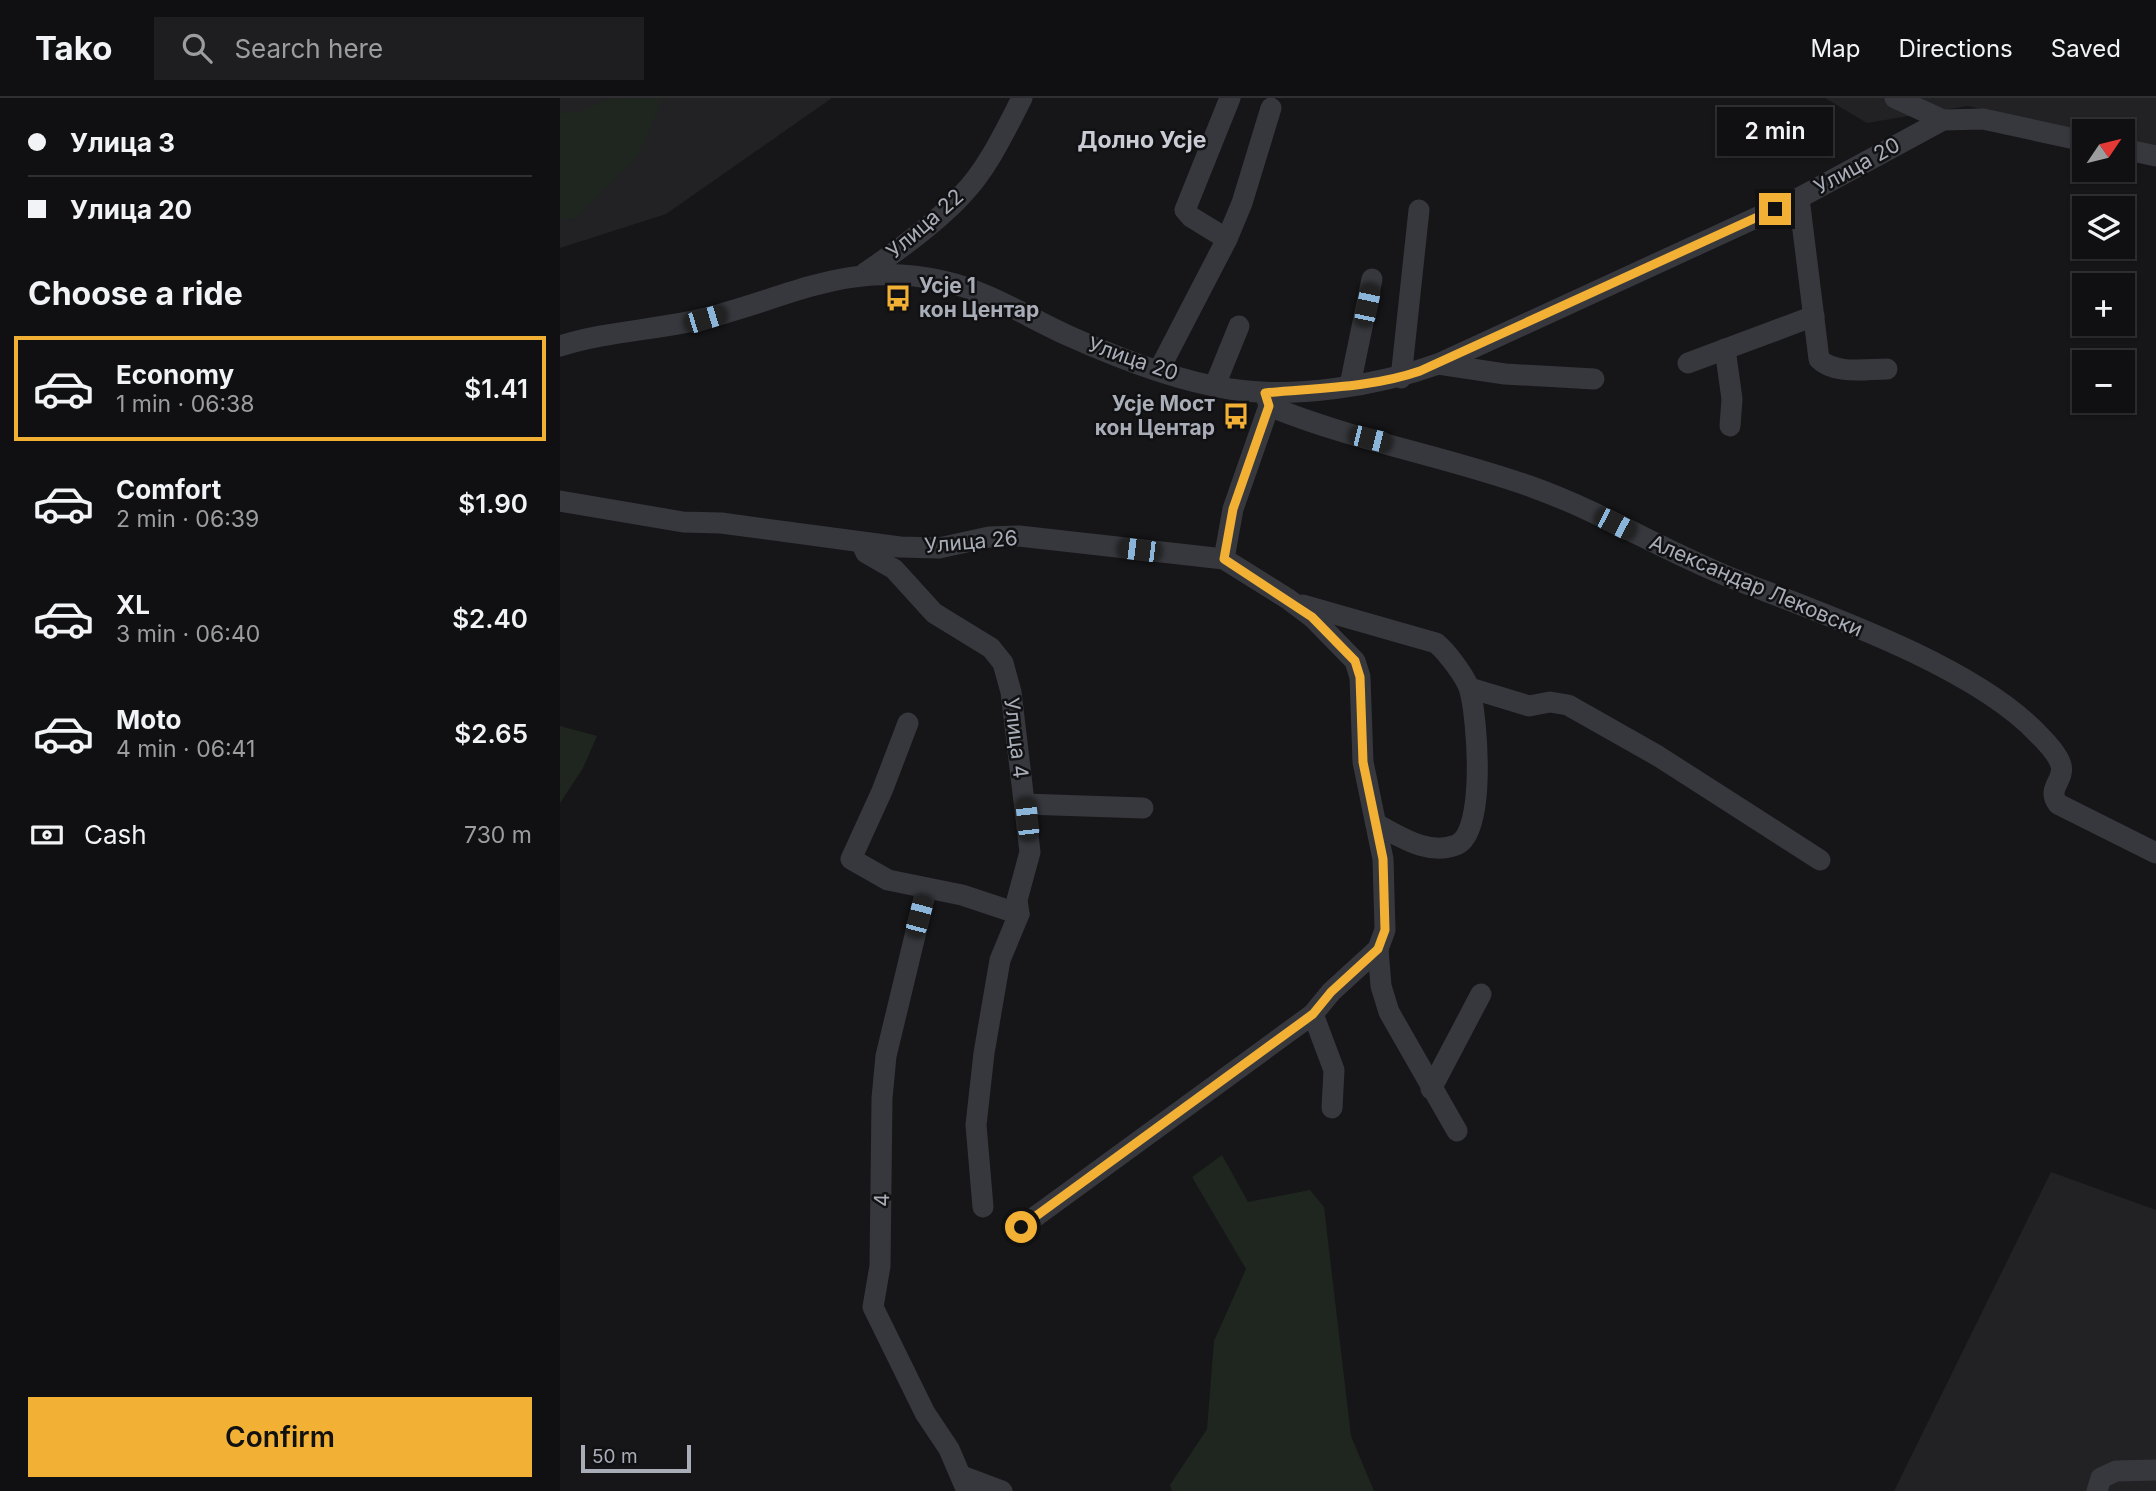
<!DOCTYPE html>
<meta charset="utf-8">
<style>
body{margin:0;font-family:Inter,sans-serif;background:#1e1e20;color:#f1f3f6;height:100vh;display:flex;flex-direction:column;font-size:26px;white-space:nowrap}
*{box-sizing:border-box;margin:0}
p{font-size:23px;color:#9c9d9f}
.icon{flex:none;width:38px;height:38px;fill:none;stroke:currentColor;stroke-width:2;stroke-linecap:round;stroke-linejoin:round}
.map{position:relative;flex:1;overflow:hidden}
.panel{display:flex;flex-direction:column;background:#101012;width:560px}
.panel>*{flex:none}
.guide{display:grid;align-content:center;height:154px;padding:0 28px;background:#101012}
.needle{width:46px;rotate:55deg}
.tools{position:absolute;left:1512px;top:21px;display:grid;gap:14px}
.tools a{display:grid;place-items:center;width:63px;height:63px;border-radius:0px;background:#101012;box-shadow:0 2px 5px #0004,0 0 0 2px #303032;font-size:35px}
.scale{position:absolute;left:21px;bottom:18px;width:110px;box-sizing:border-box;padding-left:7px;border:4px solid #a8adb8;border-top:0;font-size:19px;line-height:24px;white-space:nowrap;color:#a8adb8;-webkit-text-stroke:5px #111113;paint-order:stroke}
.end{position:absolute;width:32px;height:32px;margin:-16px;border:9px solid #f2b134;background:#111;box-shadow:0 0 0 4px #111}
.from{border-radius:50%}
.bubble{position:absolute;height:49px;border-radius:0px;background:#101012;box-shadow:0 2px 5px #0004,0 0 0 2px #303032;font-size:23px;font-weight:600;line-height:49px;text-align:center}
.car{position:absolute;width:21px;height:42px;margin:-21px -10px;border-radius:9px;box-shadow:0 0 5px 2px #0007;background:linear-gradient(#222 24%,#8ab4d8 0 40%,#222 0 76%,#8ab4d8 0 86%,#222 0)}
.guide b{display:flex;align-items:center;gap:24px;height:66px;font-size:26px}
.guide b+b{border-top:2px solid #303032}
.guide i{width:18px;height:18px;background:#f1f3f6}
ul{padding:0;list-style:none}
li{display:flex;align-items:center;gap:21px;height:105px;margin:0 14px 10px;padding:0 14px;border:4px solid transparent;border-radius:0px}
li div{flex:1}
li b{display:block;font-size:26px}
li em{font-style:normal;font-weight:600}
li.on{border-color:#f2b134}
li>.icon{width:63px;height:63px;stroke-width:1.5}
h2{padding:0 28px;font-size:32px;line-height:84px}
.pay{display:flex;align-items:center;gap:18px;height:77px;padding:0 28px;font-size:26px}
.pay p{margin-inline-start:auto}
.primary-button{display:flex;gap:14px;margin-top:auto;padding:14px 28px}
.primary-button a{flex:1;height:80px;border-radius:0px;background:#f2b134;color:#111;font-size:28px;font-weight:600;line-height:80px;text-align:center}
header{display:flex;align-items:center;gap:42px;box-sizing:border-box;height:98px;padding:0 35px;background:#101012;border-bottom:2px solid #303032}
header strong{font-size:33px}
nav{display:flex;gap:38px;margin-inline-start:auto;font-size:24px}
.search{width:490px;height:63px;background:#1e1e20;display:flex;align-items:center;gap:18px;box-sizing:border-box;padding:0 24px;border-radius:0px;color:#9c9d9f;font-size:26px}
main{display:flex;flex:1;min-height:0}
.map>svg:first-child{display:block}
.built{fill:#222225}
.green{fill:#1e261f}
.lines{fill:none;stroke-linecap:round;stroke-linejoin:round}
.minor{stroke:#37383d;stroke-width:21}
.route{stroke:#f2b134;stroke-width:9}
.labels{text-anchor:middle;stroke-width:5;stroke-linejoin:round;paint-order:stroke}
.street-label{font-size:21px;fill:#a8adb8;stroke:#111113}
.poi-label{font-size:21px;font-weight:bold;fill:#a8adb8;stroke:#111113;text-anchor:start}
.neighbourhood-label{font-size:23px;font-weight:bold;fill:#c9ccd4;stroke:#111113}
</style>
<header>
<strong>Tako</strong>
<div class="search"><svg class="icon" aria-label="search" viewBox="0 0 24 24"><circle cx="10" cy="10" r="6"/><path d="M15 15l6 6"/></svg>Search here</div>
<nav><a>Map</a><a>Directions</a><a>Saved</a></nav>
</header>
<main>
<section class="panel">
<div class="guide">
<b><i class="from"></i>Улица 3</b>
<b><i></i>Улица 20</b>
</div>
<h2>Choose a ride</h2>
<ul>
<li class="on"><svg class="icon" aria-label="car" viewBox="0 0 24 24"><path d="M5 17H2v-5l4-1 3-4h7l3 4 3 1v5h-3M9 17h6M6 11h13"/><circle cx="7" cy="17" r="2"/><circle cx="17" cy="17" r="2"/></svg><div><b>Economy</b><p>1 min · 06:38</p></div><em>$1.41</em></li>
<li><svg class="icon" aria-label="car" viewBox="0 0 24 24"><path d="M5 17H2v-5l4-1 3-4h7l3 4 3 1v5h-3M9 17h6M6 11h13"/><circle cx="7" cy="17" r="2"/><circle cx="17" cy="17" r="2"/></svg><div><b>Comfort</b><p>2 min · 06:39</p></div><em>$1.90</em></li>
<li><svg class="icon" aria-label="car" viewBox="0 0 24 24"><path d="M5 17H2v-5l4-1 3-4h7l3 4 3 1v5h-3M9 17h6M6 11h13"/><circle cx="7" cy="17" r="2"/><circle cx="17" cy="17" r="2"/></svg><div><b>XL</b><p>3 min · 06:40</p></div><em>$2.40</em></li>
<li><svg class="icon" aria-label="car" viewBox="0 0 24 24"><path d="M5 17H2v-5l4-1 3-4h7l3 4 3 1v5h-3M9 17h6M6 11h13"/><circle cx="7" cy="17" r="2"/><circle cx="17" cy="17" r="2"/></svg><div><b>Moto</b><p>4 min · 06:41</p></div><em>$2.65</em></li>
</ul>
<div class="pay"><svg class="icon" aria-label="cash" viewBox="0 0 24 24"><path d="M3 7h18v10H3z"/><circle cx="12" cy="12" r="2"/></svg>Cash<p>730 m</p></div>
<div class="primary-button"><a>Confirm</a></div>
</section>
<div class="map">
<svg width="1596" height="1393" viewBox="0 0 1596 1393">
<rect width="100%" height="100%" fill="#161618"/>
<g class="built">
<polygon points="0,0 272,0 106,116 0,150"/>
<polygon points="1265,0 1596,0 1596,50 1563,43 1563,33 1524,34 1408,8 1307,25"/>
<polygon points="1491,1074 1596,1112 1596,1393 1334,1393"/>
</g>
<g class="green">
<polygon points="53,0 103,0 79,56 16,120 0,122 0,15 19,14"/>
<polygon points="0,628 37,638 23,670 0,705"/>
<polygon points="662,1057 688,1104 750,1092 764,1109 791,1338 814,1393 612,1393 610,1387 647,1331 654,1243 686,1171 632,1079"/>
</g>
<g class="lines">
<g class="minor">
<polyline points="1335,0 1383,22"/>
<polyline points="1563,51 1596,58"/>
<path d="M 1239,100 L 1259,261 C 1275,277 1306,271 1327,271"/>
<polyline points="667,141 631,119 625,112 670,0"/>
<path d="M 305,175 C 336,154 377,124 402,97 C 428,70 445,33 462,0"/>
<path d="M 0,248 C 47,233 98,232 146,220 C 231,199 290,161 383,183 C 428,193 467,219 509,238 C 558,260 616,283 670,291 C 734,301 817,288 878,266 L 1239,100 L 1383,22 L 1423,21 L 1524,43"/>
<polyline points="1165,251 1172,301 1170,328"/>
<polyline points="1128,265 1254,218"/>
<polyline points="878,266 945,276 1034,281"/>
<polyline points="599,272 667,141 682,105 711,10"/>
<polyline points="841,280 859,112"/>
<polyline points="655,287 679,228"/>
<polyline points="790,287 812,181"/>
<path d="M 705,295 L 709,308 C 794,343 886,358 972,389 C 1045,415 1112,458 1184,485 C 1270,518 1417,570 1479,637 C 1487,645 1498,657 1501,667 C 1505,683 1486,690 1498,706 L 1596,755"/>
<polyline points="0,403 123,424 161,425 340,449 379,450 429,439 459,438 664,461 728,501 752,519 795,563 800,579 803,664 823,761 825,832 818,851 771,894 753,916 461,1129"/>
<polyline points="301,444 306,455 334,471 374,515 431,550 443,565 451,594 470,754 457,802 459,816 440,862 424,955 416,1027 423,1109"/>
<polyline points="664,461 673,411 709,308"/>
<path d="M 743,507 L 876,545 C 886,553 907,580 910,593 C 917,619 927,735 896,747 C 867,758 840,738 816,726"/>
<polyline points="910,590 969,608 990,604 1008,607 1098,658 1260,762"/>
<polyline points="348,625 322,693 291,761 328,782 402,797 459,816"/>
<polyline points="465,706 583,710"/>
<polyline points="366,792 326,958 322,1000 320,1168 313,1209 365,1315 389,1351 407,1393"/>
<polyline points="818,851 821,888 829,914 897,1033"/>
<polyline points="753,916 774,972 772,1010"/>
<polyline points="871,991 921,896"/>
<polyline points="402,1378 442,1393"/>
<polyline points="1537,1393 1541,1380 1556,1373 1596,1372"/>
</g>
</g>
<g class="lines">
<path class="route" d="M 461,1129 L 753,916 L 771,894 L 818,851 L 825,832 L 823,761 L 803,664 L 800,579 L 795,563 L 752,519 L 664,461 L 673,411 L 709,308 L 705,295 C 756,290 811,290 860,273 L 1215,111"/>
</g>
<defs>
<g id="bus-bare" transform="scale(2.1)"><path d="M-5-6H5V4H4V6H2V4H-2V6H-4V4H-5ZM-3.5-4V0h7V-4ZM-3.5 1.2v1.5H-2V1.2ZM2 1.2v1.5H3.5V1.2Z" fill="#f2b134" stroke="#111113" stroke-width="2.5" paint-order="stroke"/></g>
</defs>
<g fill-rule="evenodd">
<use href="#bus-bare" x="338" y="200"/>
<use href="#bus-bare" x="676" y="318"/>
</g>
<g class="labels">
<g class="street-label">
<text transform="translate(1297 68) rotate(-29)" y="7">Улица 20</text>
<text transform="translate(365 126) rotate(-41)" y="7">Улица 22</text>
<text transform="translate(573 261) rotate(19)" y="7">Улица 20</text>
<text transform="translate(411 444) rotate(-5)" y="7">Улица 26</text>
<text transform="translate(1196 488) rotate(23)" y="7">Александар Лековски</text>
<text transform="translate(456 640) rotate(83)" y="7">Улица 4</text>
<text transform="translate(322 1102) rotate(-89)" y="7">4</text>
</g>
<g class="poi-label">
<text x="359" y="195">Усје 1<tspan x="359" dy="24">кон Центар</tspan></text>
<text x="655" y="313" text-anchor="end">Усје Мост<tspan x="655" dy="24">кон Центар</tspan></text>
</g>
<g class="neighbourhood-label">
<text x="582" y="50">Долно Усје</text>
</g>
</g>
</svg>
<div class="tools">
<a><svg class="needle" viewBox="-14 -14 28 28"><path d="M0-13l5 13h-10z" fill="#e53935"/><path d="M0 13l5-13h-10z" fill="#9c9d9f"/></svg></a>
<a><svg class="icon" aria-label="layers" viewBox="0 0 24 24"><path d="M12 4l9 5-9 5-9-5zM3 14l9 5 9-5"/></svg></a>
<a>+</a>
<a>−</a>
</div>
<div class="scale">50 m</div>
<i class="end from" style="left:461px;top:1129px"></i>
<i class="end" style="left:1215px;top:111px"></i>
<div class="bubble" style="left:1157px;top:9px;width:116px">2 min</div>
<i class="car" style="left:807px;top:207px;rotate:12deg"></i>
<i class="car" style="left:145px;top:221px;rotate:73deg"></i>
<i class="car" style="left:810px;top:341px;rotate:104deg"></i>
<i class="car" style="left:1055px;top:426px;rotate:117deg"></i>
<i class="car" style="left:579px;top:452px;rotate:277deg"></i>
<i class="car" style="left:467px;top:721px;rotate:354deg"></i>
<i class="car" style="left:359px;top:818px;rotate:15deg"></i>
</div>
</main>
